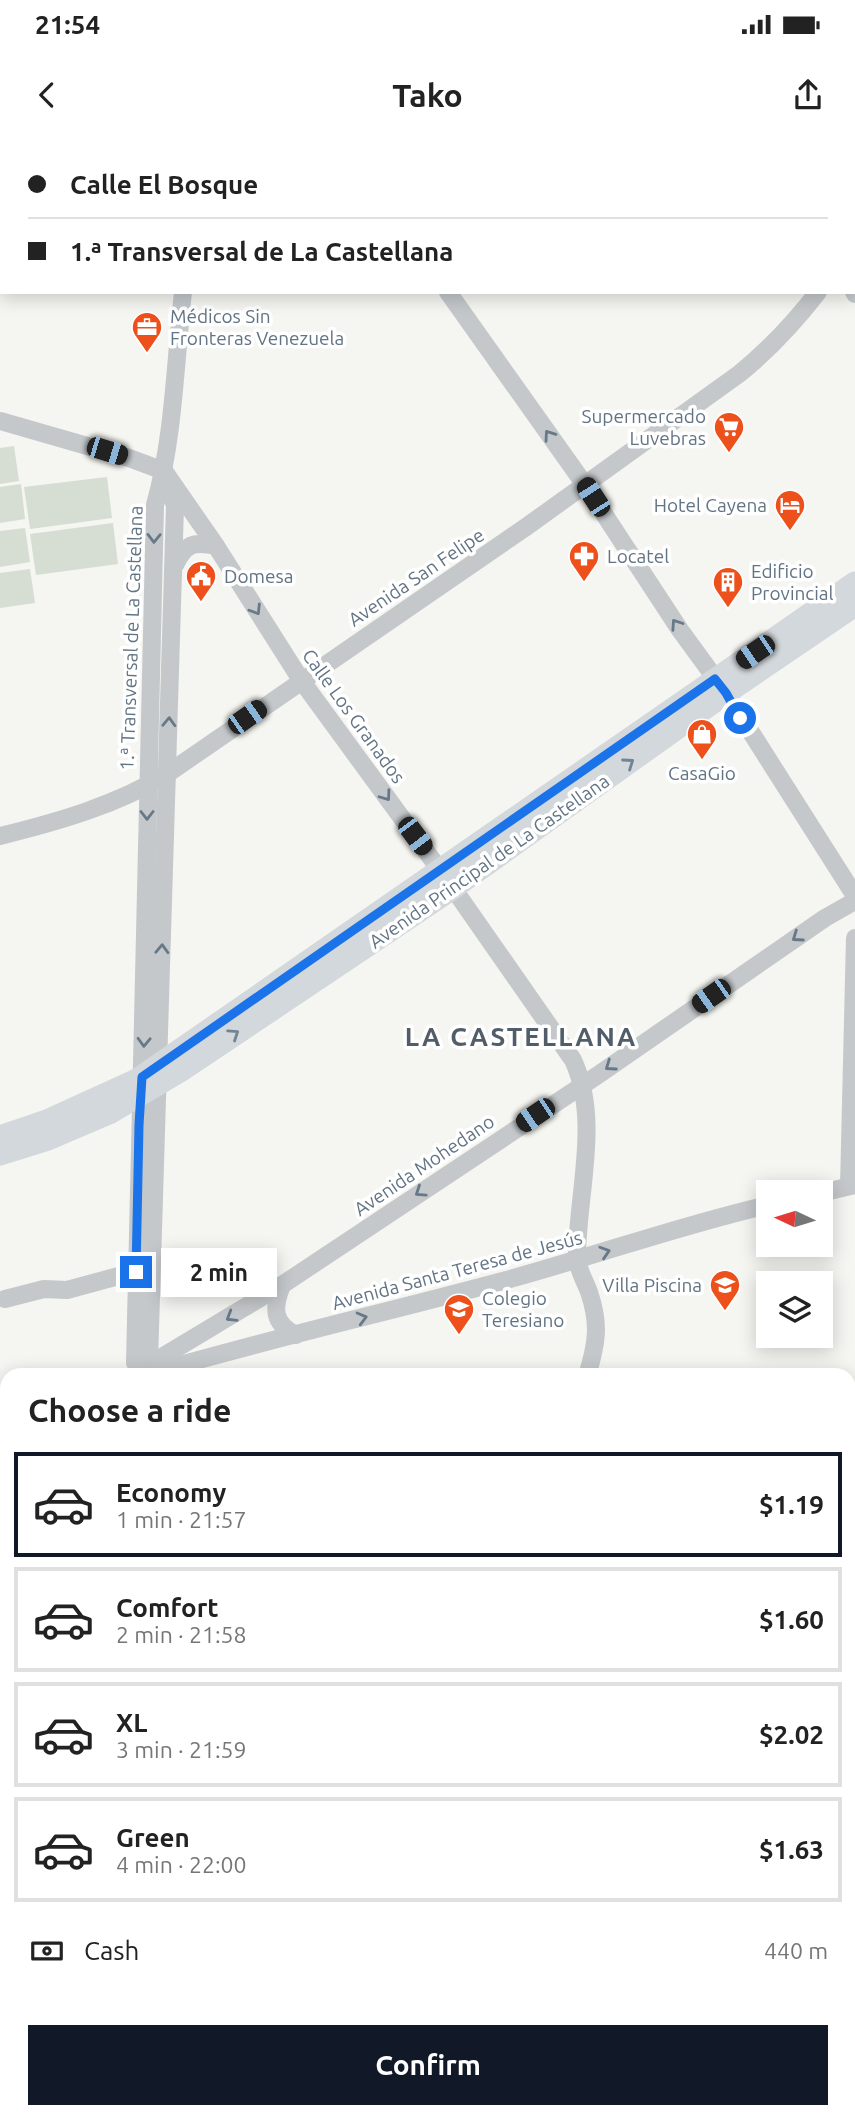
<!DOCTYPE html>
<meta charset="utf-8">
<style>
body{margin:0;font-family:Ubuntu,sans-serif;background:#f2f2f2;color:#222;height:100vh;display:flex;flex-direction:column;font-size:26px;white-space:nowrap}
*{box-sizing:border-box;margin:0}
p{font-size:23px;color:#767676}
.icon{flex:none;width:38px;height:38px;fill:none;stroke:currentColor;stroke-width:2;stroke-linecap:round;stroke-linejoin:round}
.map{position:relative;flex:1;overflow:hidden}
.sheet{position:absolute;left:0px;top:1228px;width:856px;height:751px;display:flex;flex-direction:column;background:#fff;border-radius:21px 21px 0 0;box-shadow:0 4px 18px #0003}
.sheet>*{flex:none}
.top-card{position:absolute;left:0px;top:0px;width:856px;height:154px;box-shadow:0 4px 18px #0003;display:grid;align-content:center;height:154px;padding:0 28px;background:#fff}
.needle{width:46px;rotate:274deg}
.fabs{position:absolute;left:756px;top:1040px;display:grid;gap:14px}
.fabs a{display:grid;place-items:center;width:77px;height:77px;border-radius:0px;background:#fff;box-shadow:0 4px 18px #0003;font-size:35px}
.end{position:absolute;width:32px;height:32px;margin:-16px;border:9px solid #1a73e8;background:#fff;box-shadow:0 0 0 4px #fff}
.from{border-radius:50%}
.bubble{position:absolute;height:49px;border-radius:0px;background:#fff;box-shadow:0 4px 18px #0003;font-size:23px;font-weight:600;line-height:49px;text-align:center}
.car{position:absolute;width:21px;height:42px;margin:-21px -10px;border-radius:9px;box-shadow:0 0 5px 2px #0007;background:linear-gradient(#222 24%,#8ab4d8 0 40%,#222 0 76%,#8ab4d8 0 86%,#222 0)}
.top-card b{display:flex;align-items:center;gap:24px;height:66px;font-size:26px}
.top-card b+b{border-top:2px solid #e0e0e0}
.top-card i{width:18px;height:18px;background:#222}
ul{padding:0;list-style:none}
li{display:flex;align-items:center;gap:21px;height:105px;margin:0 14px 10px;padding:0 14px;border:4px solid #e0e0e0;border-radius:0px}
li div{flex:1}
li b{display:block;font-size:26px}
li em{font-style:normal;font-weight:600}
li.current{border-color:#111827}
li>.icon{width:63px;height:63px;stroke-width:1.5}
h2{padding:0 28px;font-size:32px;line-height:84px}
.pay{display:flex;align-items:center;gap:18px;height:77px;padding:0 28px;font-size:26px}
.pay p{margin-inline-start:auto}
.cta{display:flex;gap:14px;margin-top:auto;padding:14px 28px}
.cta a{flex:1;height:80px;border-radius:0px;background:#111827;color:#fff;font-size:28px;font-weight:600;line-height:80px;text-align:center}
.status{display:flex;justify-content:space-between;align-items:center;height:49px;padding:0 35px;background:#fff;direction:ltr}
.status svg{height:19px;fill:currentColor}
header{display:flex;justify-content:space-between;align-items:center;height:91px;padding:0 28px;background:#fff;font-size:32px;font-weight:600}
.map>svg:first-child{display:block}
.green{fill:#d6ddd2}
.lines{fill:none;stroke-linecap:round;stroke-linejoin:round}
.street{stroke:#c4c8cb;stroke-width:18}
.secondary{stroke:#d3d8dc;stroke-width:23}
.oneway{stroke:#677888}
.oneway2{stroke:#738391}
.route{stroke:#1a73e8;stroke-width:9}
.labels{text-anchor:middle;stroke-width:7;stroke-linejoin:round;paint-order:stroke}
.poi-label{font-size:19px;fill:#627484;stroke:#fff;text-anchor:start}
.street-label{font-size:19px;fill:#627484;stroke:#fff}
.district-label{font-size:26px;font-weight:bold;letter-spacing:2px;fill:#515e69;stroke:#fff}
</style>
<div class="status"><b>21:54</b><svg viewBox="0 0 49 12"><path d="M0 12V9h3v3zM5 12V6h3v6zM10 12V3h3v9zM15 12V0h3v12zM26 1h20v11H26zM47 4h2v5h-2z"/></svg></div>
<header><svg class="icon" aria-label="back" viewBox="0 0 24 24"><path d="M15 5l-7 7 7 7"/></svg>Tako<svg class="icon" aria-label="share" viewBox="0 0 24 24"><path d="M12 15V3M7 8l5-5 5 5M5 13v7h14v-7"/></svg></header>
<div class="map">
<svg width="855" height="1978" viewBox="0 0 855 1978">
<rect width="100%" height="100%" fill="#f5f5f1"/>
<g class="green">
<polygon points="14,306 19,341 0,344 0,308"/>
<polygon points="107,337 112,378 30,389 24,347"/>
<polygon points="21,344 25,379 0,383 0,347"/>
<polygon points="113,383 118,424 36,435 30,394"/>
<polygon points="25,388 30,422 0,427 0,391"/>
<polygon points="30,429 35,463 0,468 0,433"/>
<rect x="849" y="1606" width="6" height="103"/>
</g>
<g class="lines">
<g class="street">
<polyline points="349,0 350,2"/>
<polyline points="366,0 641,0"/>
<polyline points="734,0 737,2"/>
<polyline points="117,2 217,0"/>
<polyline points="779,2 782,0"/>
<polyline points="0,8 2,7"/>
<polyline points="854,114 855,113"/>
<polyline points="448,152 585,345 680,490 726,553 855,756"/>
<polyline points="854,152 855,154"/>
<polyline points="0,281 129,318 164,331"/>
<path d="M 164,331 L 216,406 L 301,540 L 453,748 L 573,920 C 601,980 577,1054 577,1117 C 577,1128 585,1141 589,1152 C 600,1184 597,1203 587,1236"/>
<path d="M 175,425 C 185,404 193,401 216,406"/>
<path d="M 0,696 C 57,682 117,665 167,634 L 526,387 L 739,234 C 770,209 794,183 818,152"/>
<polyline points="849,1046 855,798"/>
<polyline points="821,1053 855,1045"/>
<path d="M 282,1145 C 273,1167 272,1183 296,1195"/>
<polyline points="5,1159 44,1149 67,1150 137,1131"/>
<polyline points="149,1222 175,366 168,345"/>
<path d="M 135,1223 L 155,365 C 174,296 175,224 183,152"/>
<polyline points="152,1223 282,1145 598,935 825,778 855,761"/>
<path d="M 156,1232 C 269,1199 384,1173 499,1142 C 589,1118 677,1086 768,1065"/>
<polyline points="0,1322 7,1318"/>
<polyline points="0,1471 7,1470"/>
<polyline points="0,1777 7,1757"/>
<polyline points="849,1871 855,1871"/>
<polyline points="731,1972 731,1978"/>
<polyline points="179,1978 182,1972"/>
<polyline points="473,1978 473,1972"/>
</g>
<g class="secondary">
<polyline points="0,997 47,981 137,940 855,443"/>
<polyline points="0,1014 48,999 109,973 183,929 453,748 726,553 855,465"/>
</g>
</g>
<defs><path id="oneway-chevron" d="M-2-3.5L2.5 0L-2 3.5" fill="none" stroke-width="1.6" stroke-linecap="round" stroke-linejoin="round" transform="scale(1.75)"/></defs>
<g class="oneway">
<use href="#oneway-chevron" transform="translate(549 295) rotate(-125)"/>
<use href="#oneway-chevron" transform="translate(154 398) rotate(91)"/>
<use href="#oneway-chevron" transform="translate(256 470) rotate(58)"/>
<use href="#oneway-chevron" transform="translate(676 484) rotate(-124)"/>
<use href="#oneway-chevron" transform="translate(169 582) rotate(-88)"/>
<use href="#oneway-chevron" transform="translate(386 656) rotate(54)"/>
<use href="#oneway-chevron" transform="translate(147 675) rotate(90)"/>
<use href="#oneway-chevron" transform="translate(797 797) rotate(145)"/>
<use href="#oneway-chevron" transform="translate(162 809) rotate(-88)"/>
<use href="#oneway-chevron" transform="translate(144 902) rotate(92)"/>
<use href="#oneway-chevron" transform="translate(610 926) rotate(145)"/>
<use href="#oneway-chevron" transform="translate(420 1052) rotate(146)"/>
<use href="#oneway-chevron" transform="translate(605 1112) rotate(-18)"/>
<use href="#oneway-chevron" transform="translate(231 1177) rotate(149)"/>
<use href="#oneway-chevron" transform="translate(362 1178) rotate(-15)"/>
</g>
<g class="oneway2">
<use href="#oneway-chevron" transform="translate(629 623) rotate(-35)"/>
<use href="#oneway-chevron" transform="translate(234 894) rotate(-34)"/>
</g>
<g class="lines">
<polyline class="route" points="136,1132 139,985 142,937 715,539 726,553 740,578"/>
</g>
<defs>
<g id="office-pin" transform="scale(1.575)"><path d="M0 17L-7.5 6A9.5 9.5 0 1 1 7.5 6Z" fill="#ed501a" stroke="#fff"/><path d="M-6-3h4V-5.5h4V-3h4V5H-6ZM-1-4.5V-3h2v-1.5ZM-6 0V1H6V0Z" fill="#fff"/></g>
<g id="supermarket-pin" transform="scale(1.575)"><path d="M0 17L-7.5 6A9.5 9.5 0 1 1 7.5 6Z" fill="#ed501a" stroke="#fff"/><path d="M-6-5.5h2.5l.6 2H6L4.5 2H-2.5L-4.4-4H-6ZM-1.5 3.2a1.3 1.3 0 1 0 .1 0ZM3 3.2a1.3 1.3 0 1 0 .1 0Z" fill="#fff"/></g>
<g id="hotel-pin" transform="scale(1.575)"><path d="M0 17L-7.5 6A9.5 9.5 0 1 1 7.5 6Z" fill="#ed501a" stroke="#fff"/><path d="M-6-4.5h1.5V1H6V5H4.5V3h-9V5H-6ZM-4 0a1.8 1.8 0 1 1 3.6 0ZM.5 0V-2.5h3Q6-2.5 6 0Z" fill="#fff"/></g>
<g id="pharmacy-pin" transform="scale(1.575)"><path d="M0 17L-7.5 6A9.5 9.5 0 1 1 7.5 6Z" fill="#ed501a" stroke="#fff"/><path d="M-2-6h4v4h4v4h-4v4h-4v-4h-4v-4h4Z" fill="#fff"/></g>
<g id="civic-pin" transform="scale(1.575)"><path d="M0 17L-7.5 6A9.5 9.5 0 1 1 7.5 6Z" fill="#ed501a" stroke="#fff"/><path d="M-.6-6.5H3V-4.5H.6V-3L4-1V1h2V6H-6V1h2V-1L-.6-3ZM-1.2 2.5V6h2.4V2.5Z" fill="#fff"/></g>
<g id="building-pin" transform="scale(1.575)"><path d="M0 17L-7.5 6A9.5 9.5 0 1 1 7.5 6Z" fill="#ed501a" stroke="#fff"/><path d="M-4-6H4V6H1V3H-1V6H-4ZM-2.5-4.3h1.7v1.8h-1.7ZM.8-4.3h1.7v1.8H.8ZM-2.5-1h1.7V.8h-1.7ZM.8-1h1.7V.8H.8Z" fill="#fff"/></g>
<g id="shop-pin" transform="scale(1.575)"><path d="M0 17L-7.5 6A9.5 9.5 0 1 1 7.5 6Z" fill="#ed501a" stroke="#fff"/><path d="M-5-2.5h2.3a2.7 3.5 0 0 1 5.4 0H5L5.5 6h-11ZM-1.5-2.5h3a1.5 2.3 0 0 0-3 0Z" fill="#fff"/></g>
<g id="school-pin" transform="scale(1.575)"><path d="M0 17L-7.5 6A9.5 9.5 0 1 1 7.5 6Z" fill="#ed501a" stroke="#fff"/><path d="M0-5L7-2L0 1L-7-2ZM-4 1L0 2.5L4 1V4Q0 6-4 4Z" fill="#fff"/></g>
</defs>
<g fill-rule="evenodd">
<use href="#office-pin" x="147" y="187"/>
<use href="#supermarket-pin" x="729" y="287"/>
<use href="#hotel-pin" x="790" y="365"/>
<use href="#pharmacy-pin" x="584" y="416"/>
<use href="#civic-pin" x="201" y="436"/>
<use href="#building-pin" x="728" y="442"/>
<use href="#shop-pin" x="702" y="594"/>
<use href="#school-pin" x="725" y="1145"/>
<use href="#school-pin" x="459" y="1169"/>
</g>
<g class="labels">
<g class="poi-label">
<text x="170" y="183">Médicos Sin<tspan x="170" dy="22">Fronteras Venezuela</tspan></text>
<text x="706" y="283" text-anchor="end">Supermercado<tspan x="706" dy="22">Luvebras</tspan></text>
<text x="767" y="372" text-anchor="end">Hotel Cayena</text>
<text x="607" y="423">Locatel</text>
<text x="751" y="438">Edificio<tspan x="751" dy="22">Provincial</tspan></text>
<text x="224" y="443">Domesa</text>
<text x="702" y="640" text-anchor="middle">CasaGio</text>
<text x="702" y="1152" text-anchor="end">Villa Piscina</text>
<text x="482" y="1165">Colegio<tspan x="482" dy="22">Teresiano</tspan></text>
</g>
<g class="street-label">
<text transform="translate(416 437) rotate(-34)" y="7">Avenida San Felipe</text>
<text transform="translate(131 498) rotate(-88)" y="7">1.ª Transversal de La Castellana</text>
<text transform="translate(354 576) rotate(54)" y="7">Calle Los Granados</text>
<text transform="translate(489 721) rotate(-35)" y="7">Avenida Principal de La Castellana</text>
<text transform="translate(424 1025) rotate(-34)" y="7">Avenida Mohedano</text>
<text transform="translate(457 1130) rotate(-15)" y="7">Avenida Santa Teresa de Jesús</text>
</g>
<g class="district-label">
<text x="521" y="906">LA CASTELLANA</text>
</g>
</g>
</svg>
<div class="fabs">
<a><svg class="needle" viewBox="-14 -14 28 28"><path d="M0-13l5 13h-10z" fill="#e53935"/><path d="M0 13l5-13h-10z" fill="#767676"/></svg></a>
<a><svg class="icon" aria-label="layers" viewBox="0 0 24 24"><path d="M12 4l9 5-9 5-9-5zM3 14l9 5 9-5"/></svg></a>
</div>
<i class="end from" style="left:740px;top:578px"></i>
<i class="end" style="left:136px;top:1132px"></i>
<div class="bubble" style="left:161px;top:1108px;width:116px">2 min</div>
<i class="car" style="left:107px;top:311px;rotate:107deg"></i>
<i class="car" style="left:593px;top:357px;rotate:327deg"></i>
<i class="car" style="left:755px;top:512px;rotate:236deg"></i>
<i class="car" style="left:247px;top:577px;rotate:55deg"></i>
<i class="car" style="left:415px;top:696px;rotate:143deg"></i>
<i class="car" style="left:711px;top:856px;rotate:235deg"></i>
<i class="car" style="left:535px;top:975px;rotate:236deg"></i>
<div class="top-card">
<b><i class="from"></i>Calle El Bosque</b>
<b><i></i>1.ª Transversal de La Castellana</b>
</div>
<section class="sheet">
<h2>Choose a ride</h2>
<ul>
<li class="current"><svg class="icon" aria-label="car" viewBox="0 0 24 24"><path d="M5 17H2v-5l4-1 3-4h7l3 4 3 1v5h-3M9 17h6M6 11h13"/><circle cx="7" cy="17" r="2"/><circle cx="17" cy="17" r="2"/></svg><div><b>Economy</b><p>1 min · 21:57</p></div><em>$1.19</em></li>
<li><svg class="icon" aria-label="car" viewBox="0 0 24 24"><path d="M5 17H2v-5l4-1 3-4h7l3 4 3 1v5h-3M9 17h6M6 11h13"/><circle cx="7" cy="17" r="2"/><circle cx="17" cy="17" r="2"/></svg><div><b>Comfort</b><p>2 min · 21:58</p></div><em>$1.60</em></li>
<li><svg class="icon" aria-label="car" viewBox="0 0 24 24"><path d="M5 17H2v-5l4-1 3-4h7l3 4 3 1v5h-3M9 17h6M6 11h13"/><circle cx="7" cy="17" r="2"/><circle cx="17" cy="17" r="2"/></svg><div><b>XL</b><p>3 min · 21:59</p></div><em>$2.02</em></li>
<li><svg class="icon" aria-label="car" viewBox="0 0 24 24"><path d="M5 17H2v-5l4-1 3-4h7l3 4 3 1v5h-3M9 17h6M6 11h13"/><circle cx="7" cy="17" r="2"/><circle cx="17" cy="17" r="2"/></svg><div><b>Green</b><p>4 min · 22:00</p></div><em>$1.63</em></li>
</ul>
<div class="pay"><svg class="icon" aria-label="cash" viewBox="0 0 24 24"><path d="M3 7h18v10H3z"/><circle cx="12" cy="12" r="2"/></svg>Cash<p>440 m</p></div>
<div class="cta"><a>Confirm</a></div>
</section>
</div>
